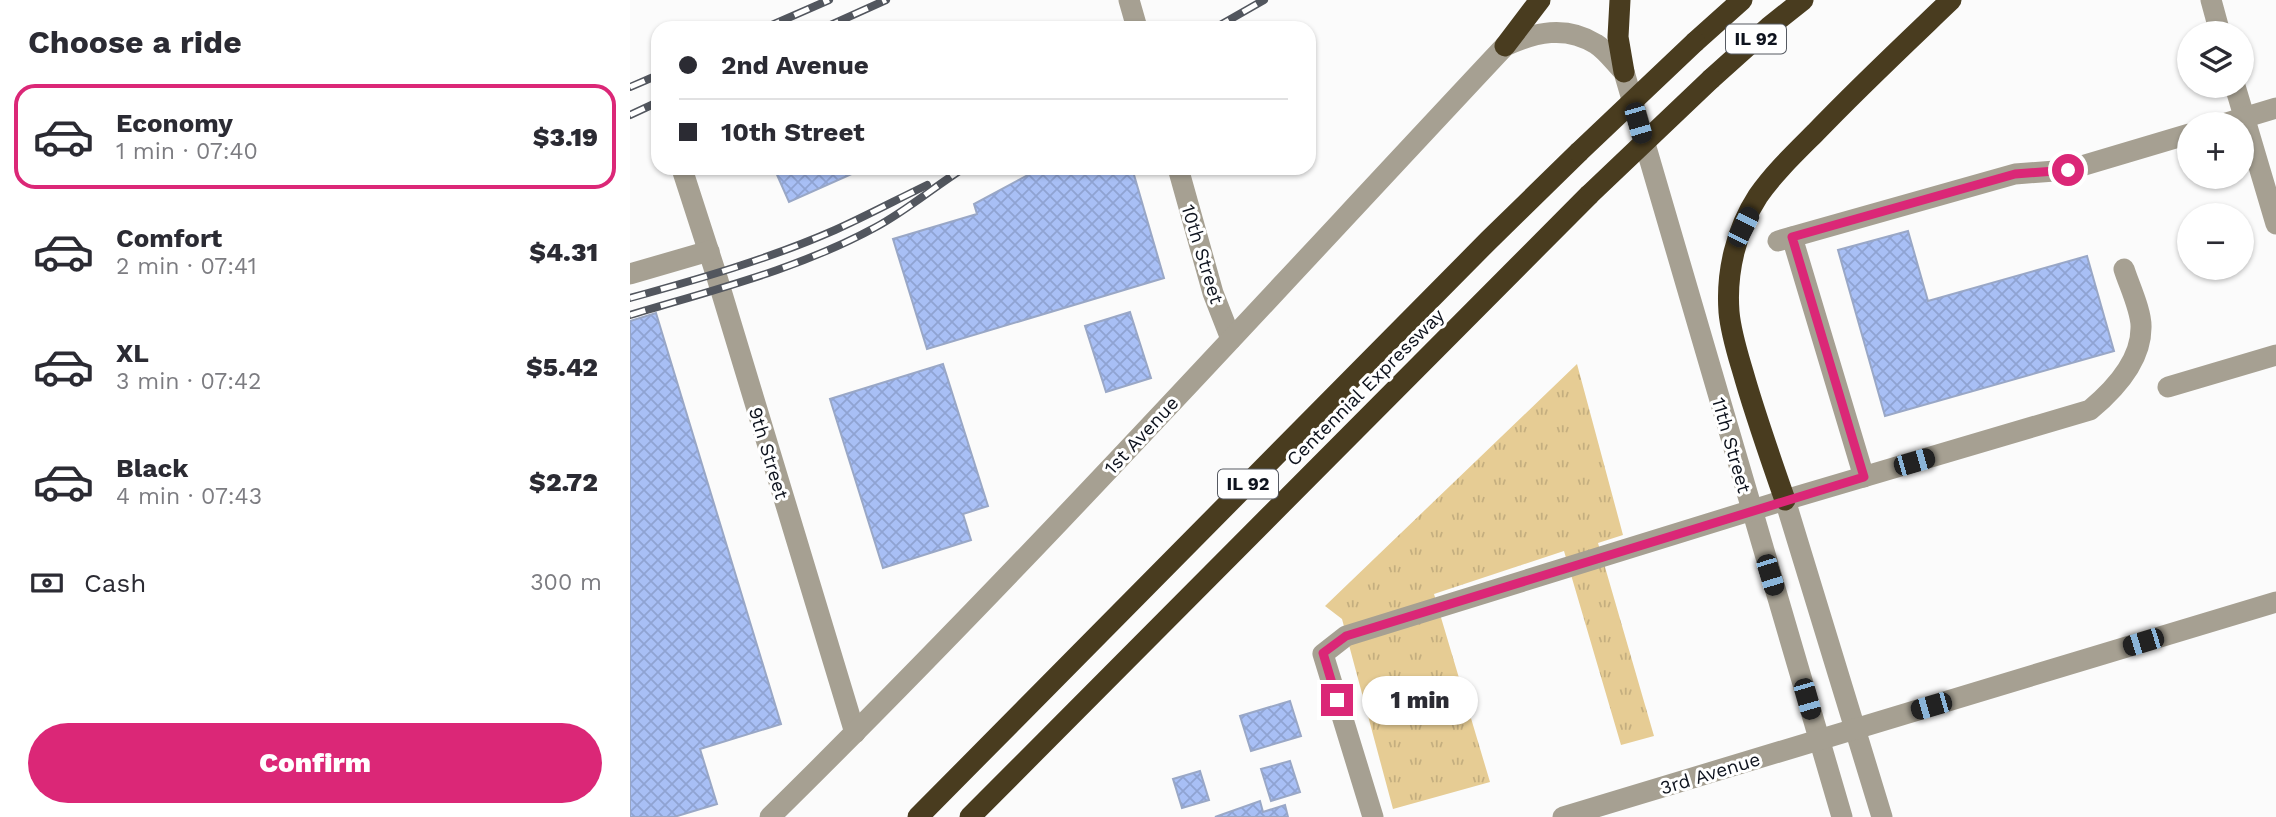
<!DOCTYPE html>
<meta charset="utf-8">
<style>
body{margin:0;font-family:"Work Sans",sans-serif;background:#f2f2f3;color:#2b2b33;height:100vh;display:flex;flex-direction:column;font-size:26px;white-space:nowrap}
*{box-sizing:border-box;margin:0}
p{font-size:23px;color:#7c7c81}
.icon{flex:none;width:38px;height:38px;fill:none;stroke:currentColor;stroke-width:2;stroke-linecap:round;stroke-linejoin:round}
.map{position:relative;flex:1;overflow:hidden}
.panel{display:flex;flex-direction:column;background:#fff;width:630px}
.panel>*{flex:none}
.hud{position:absolute;left:21px;top:21px;width:665px;height:154px;border-radius:21px;box-shadow:0 2px 5px #0004;display:grid;align-content:center;height:154px;padding:0 28px;background:#fff}
.buttons{position:absolute;left:1547px;top:21px;display:grid;gap:14px}
.buttons a{display:grid;place-items:center;width:77px;height:77px;border-radius:50%;background:#fff;box-shadow:0 2px 5px #0004;font-size:35px}
.end{position:absolute;width:32px;height:32px;margin:-16px;border:9px solid #db2777;background:#fff;box-shadow:0 0 0 4px #fff}
.from{border-radius:50%}
.bubble{position:absolute;height:49px;border-radius:24px;background:#fff;box-shadow:0 2px 5px #0004;font-size:23px;font-weight:800;line-height:49px;text-align:center}
.car{position:absolute;width:21px;height:42px;margin:-21px -10px;border-radius:9px;box-shadow:0 0 5px 2px #0007;background:linear-gradient(#222 24%,#8ab4d8 0 40%,#222 0 76%,#8ab4d8 0 86%,#222 0)}
.hud b{display:flex;align-items:center;gap:24px;height:66px;font-size:26px}
.hud b+b{border-top:2px solid #e1e1e2}
.hud i{width:18px;height:18px;background:#2b2b33}
ul{padding:0;list-style:none}
li{display:flex;align-items:center;gap:21px;height:105px;margin:0 14px 10px;padding:0 14px;border:4px solid transparent;border-radius:21px}
li div{flex:1}
li b{display:block;font-size:26px}
li em{font-style:normal;font-weight:800}
li.current{border-color:#db2777}
li>.icon{width:63px;height:63px;stroke-width:1.5}
h2{padding:0 28px;font-size:32px;line-height:84px}
.pay{display:flex;align-items:center;gap:18px;height:77px;padding:0 28px;font-size:26px}
.pay p{margin-inline-start:auto}
.cta{display:flex;gap:14px;margin-top:auto;padding:14px 28px}
.cta a{flex:1;height:80px;border-radius:42px;background:#db2777;color:#fff;font-size:28px;font-weight:800;line-height:80px;text-align:center}
main{display:flex;flex:1;min-height:0}
.map>svg:first-child{display:block}
.park{fill:url(#park-tufts)}
.building{fill:url(#building-cross-hatch);stroke:#99a7c6;stroke-width:2}
.lines{fill:none;stroke-linecap:round;stroke-linejoin:round}
.minor{stroke:#a6a092;stroke-width:21}
.highway{stroke:#493c1f;stroke-width:21}
.rail-casing{stroke:#52565e;stroke-width:8}
.rail{stroke:#fff;stroke-width:5;stroke-dasharray:16;stroke-linecap:butt}
.highway-bridge{stroke:#493c1f;stroke-width:21}
.route{stroke:#db2777;stroke-width:9}
.labels{text-anchor:middle;stroke-width:6;stroke-linejoin:round;paint-order:stroke}
.shield{fill:#fff;stroke:#565a62;stroke-width:2}
.shield-label{font-size:18px;font-weight:bold;fill:#0e131e}
.street-label{font-size:19px;fill:#0e131e;stroke:#fff}
</style>
<main>
<section class="panel">
<h2>Choose a ride</h2>
<ul>
<li class="current"><svg class="icon" aria-label="car" viewBox="0 0 24 24"><path d="M5 17H2v-5l4-1 3-4h7l3 4 3 1v5h-3M9 17h6M6 11h13"/><circle cx="7" cy="17" r="2"/><circle cx="17" cy="17" r="2"/></svg><div><b>Economy</b><p>1 min · 07:40</p></div><em>$3.19</em></li>
<li><svg class="icon" aria-label="car" viewBox="0 0 24 24"><path d="M5 17H2v-5l4-1 3-4h7l3 4 3 1v5h-3M9 17h6M6 11h13"/><circle cx="7" cy="17" r="2"/><circle cx="17" cy="17" r="2"/></svg><div><b>Comfort</b><p>2 min · 07:41</p></div><em>$4.31</em></li>
<li><svg class="icon" aria-label="car" viewBox="0 0 24 24"><path d="M5 17H2v-5l4-1 3-4h7l3 4 3 1v5h-3M9 17h6M6 11h13"/><circle cx="7" cy="17" r="2"/><circle cx="17" cy="17" r="2"/></svg><div><b>XL</b><p>3 min · 07:42</p></div><em>$5.42</em></li>
<li><svg class="icon" aria-label="car" viewBox="0 0 24 24"><path d="M5 17H2v-5l4-1 3-4h7l3 4 3 1v5h-3M9 17h6M6 11h13"/><circle cx="7" cy="17" r="2"/><circle cx="17" cy="17" r="2"/></svg><div><b>Black</b><p>4 min · 07:43</p></div><em>$2.72</em></li>
</ul>
<div class="pay"><svg class="icon" aria-label="cash" viewBox="0 0 24 24"><path d="M3 7h18v10H3z"/><circle cx="12" cy="12" r="2"/></svg>Cash<p>300 m</p></div>
<div class="cta"><a>Confirm</a></div>
</section>
<div class="map">
<svg width="1646" height="817" viewBox="0 0 1646 817">
<defs>
<pattern id="park-tufts" width="24" height="20" patternUnits="userSpaceOnUse" patternTransform="scale(1.75)"><rect width="24" height="20" fill="#e6cc94"/><path d="M3 7l-1-3M5 7V3M7 7l1-3M15 17l-1-3M17 17v-4M19 17l1-3" fill="none" stroke="#c4ae7f"/></pattern>
<pattern id="building-cross-hatch" width="8" height="8" patternUnits="userSpaceOnUse" patternTransform="scale(1.75)"><rect width="8" height="8" fill="#a8bff5"/><path d="M0 0l8 8M0 8l8-8" fill="none" stroke="#8fa3d2"/></pattern>
</defs>
<rect width="100%" height="100%" fill="#fbfbfb"/>
<polygon class="park" points="947,364 993,535 968,543 1024,736 991,745 934,551 804,594 860,782 763,809 712,619 695,606"/>
<g class="building">
<polygon points="144,168 235,168 159,202"/>
<polygon points="411,168 502,168 534,278 297,349 263,239 347,214 344,204"/>
<polygon points="1278,231 1298,301 1457,256 1484,351 1255,416 1208,250"/>
<polygon points="500,312 521,378 476,392 455,326"/>
<polygon points="26,313 151,724 70,749 87,804 44,817 0,817 0,321"/>
<polygon points="313,364 358,506 333,514 341,540 253,568 200,399"/>
<polygon points="660,701 671,736 621,751 610,716"/>
<polygon points="660,761 670,792 641,801 631,769"/>
<polygon points="570,771 579,800 552,808 543,779"/>
<polygon points="630,801 633,812 655,805 658,817 585,817"/>
</g>
<g class="lines">
<g class="minor">
<polyline points="499,0 507,28"/>
<polyline points="1581,0 1590,33"/>
<polyline points="1605,86 1646,224"/>
<polyline points="1593,124 1646,108"/>
<polyline points="548,168 583,293 601,339"/>
<polyline points="53,172 86,274 225,733"/>
<polyline points="1162,237 1234,477"/>
<polyline points="1148,241 1385,174 1438,170 1559,134"/>
<polyline points="0,274 79,251"/>
<polyline points="1538,387 1646,355"/>
<polyline points="1155,500 1252,817"/>
<path d="M 140,817 C 393,568 632,305 875,46 C 905,32 936,25 966,44 C 976,50 985,63 994,72 L 1212,817"/>
<path d="M 743,817 L 693,654 L 716,636 L 1155,500 L 1460,410 C 1484,390 1511,361 1511,328 C 1512,312 1499,285 1494,269"/>
<polyline points="933,817 1646,602"/>
</g>
<g class="highway">
<polyline points="990,0 988,37 994,72"/>
<polyline points="1065,42 1112,0"/>
<polyline points="875,46 910,0"/>
<polyline points="1081,79 1139,27 1173,0"/>
<path d="M 1155,500 C 1141,460 1127,420 1115,379 C 1109,358 1101,335 1099,312 C 1096,272 1106,230 1128,196 C 1144,173 1165,153 1185,133 C 1229,87 1275,44 1321,0"/>
<polyline points="288,817 859,240 949,152"/>
<polyline points="340,817 959,195"/>
</g>
<g class="rail-casing">
<g id="rail">
<polyline points="135,28 199,0"/>
<polyline points="194,28 256,0"/>
<polyline points="585,28 634,0"/>
<polyline points="0,87 28,75"/>
<polyline points="0,115 28,102"/>
<path d="M 0,298 C 69,279 139,259 205,230 C 236,216 266,200 297,185"/>
<path d="M 0,315 C 83,290 169,269 246,227 C 277,210 304,187 334,168"/>
</g>
</g>
<use href="#rail" class="rail"/>
<g class="highway-bridge">
<polyline points="949,152 1065,42"/>
<polyline points="959,195 1081,79"/>
</g>
</g>
<g class="lines">
<polyline class="route" points="707,700 693,653 716,636 1234,477 1162,237 1385,174 1438,170"/>
</g>
<g class="labels">
<g class="shield">
<rect x="1096" y="24.5" width="60" height="29" rx="5"/>
<rect x="588" y="469.5" width="60" height="29" rx="5"/>
</g>
<g class="shield-label">
<text x="1126" y="45">IL 92</text>
<text x="618" y="490">IL 92</text>
</g>
<g class="street-label">
<text transform="translate(573 254) rotate(73)" y="7">10th Street</text>
<text transform="translate(735 387) rotate(-45)" y="7">Centennial Expressway</text>
<text transform="translate(511 435) rotate(-47)" y="7">1st Avenue</text>
<text transform="translate(1102 445) rotate(74)" y="7">11th Street</text>
<text transform="translate(139 453) rotate(73)" y="7">9th Street</text>
<text transform="translate(1080 773) rotate(-17)" y="7">3rd Avenue</text>
</g>
</g>
</svg>
<div class="buttons">
<a><svg class="icon" aria-label="layers" viewBox="0 0 24 24"><path d="M12 4l9 5-9 5-9-5zM3 14l9 5 9-5"/></svg></a>
<a>+</a>
<a>−</a>
</div>
<i class="end from" style="left:1438px;top:170px"></i>
<i class="end" style="left:707px;top:700px"></i>
<div class="bubble" style="left:732px;top:676px;width:116px">1 min</div>
<i class="car" style="left:1008px;top:123px;rotate:164deg"></i>
<i class="car" style="left:1113px;top:227px;rotate:27deg"></i>
<i class="car" style="left:1284px;top:462px;rotate:74deg"></i>
<i class="car" style="left:1140px;top:575px;rotate:163deg"></i>
<i class="car" style="left:1513px;top:642px;rotate:253deg"></i>
<i class="car" style="left:1177px;top:699px;rotate:164deg"></i>
<i class="car" style="left:1301px;top:706px;rotate:254deg"></i>
<div class="hud">
<b><i class="from"></i>2nd Avenue</b>
<b><i></i>10th Street</b>
</div>
</div>
</main>
